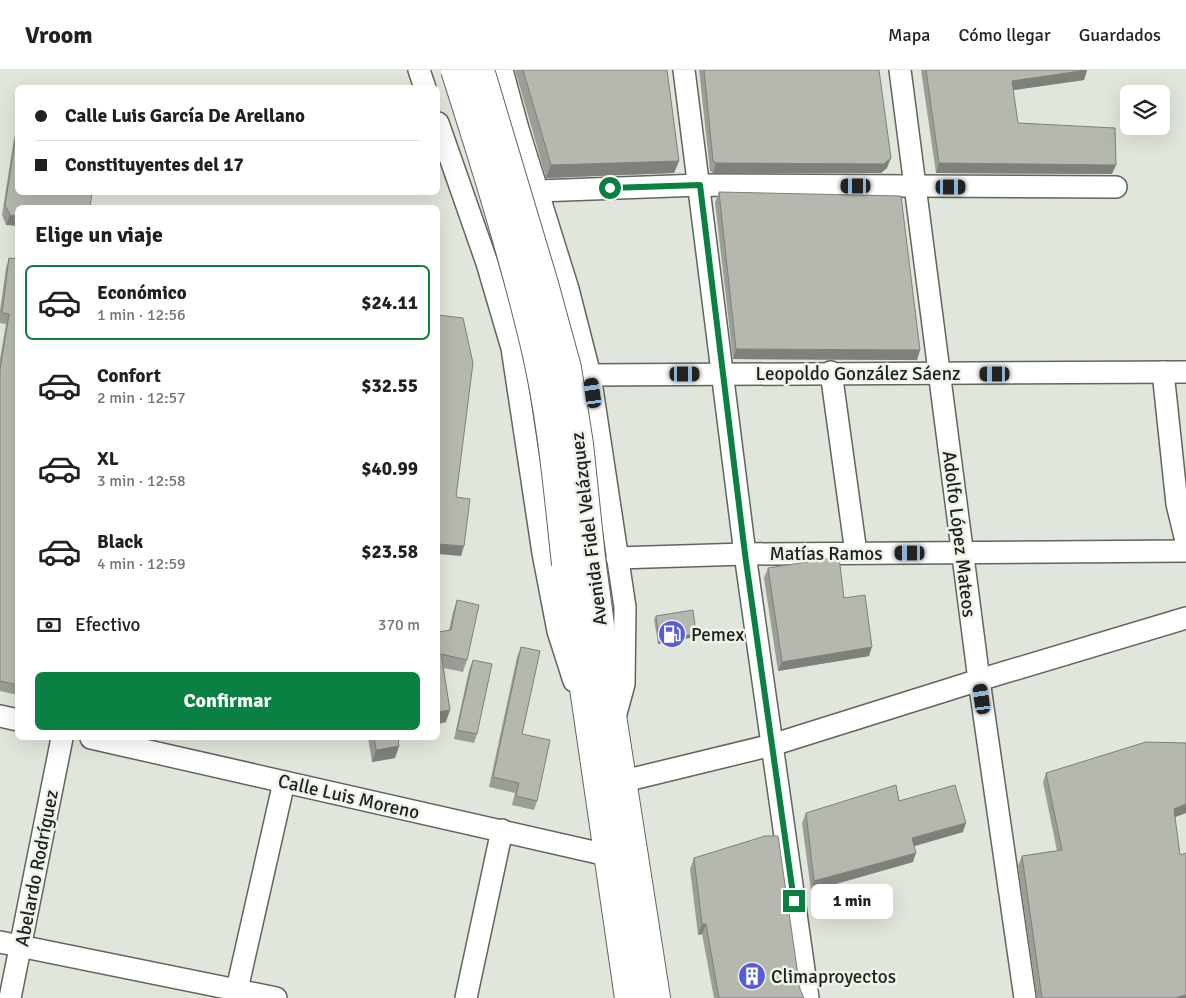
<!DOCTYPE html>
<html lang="es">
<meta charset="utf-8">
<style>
body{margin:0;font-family:Signika,sans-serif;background:#f6f6f6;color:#202124;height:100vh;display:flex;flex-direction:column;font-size:19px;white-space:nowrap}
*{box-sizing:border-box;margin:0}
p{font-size:16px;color:#757577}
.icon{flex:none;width:28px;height:28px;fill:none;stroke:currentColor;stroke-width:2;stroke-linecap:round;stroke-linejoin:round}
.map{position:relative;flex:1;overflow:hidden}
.details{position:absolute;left:15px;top:135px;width:425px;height:535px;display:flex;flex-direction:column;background:#fff;border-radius:8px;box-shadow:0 5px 20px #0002}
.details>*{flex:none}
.top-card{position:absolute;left:15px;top:15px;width:425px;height:110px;border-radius:8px;box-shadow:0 5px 20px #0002;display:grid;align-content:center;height:110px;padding:0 20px;background:#fff}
.controls{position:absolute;left:1120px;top:15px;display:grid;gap:10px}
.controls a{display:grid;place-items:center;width:50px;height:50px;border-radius:8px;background:#fff;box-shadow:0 5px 20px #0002;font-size:25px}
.end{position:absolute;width:22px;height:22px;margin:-11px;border:6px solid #0b8043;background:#fff;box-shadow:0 0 0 2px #fff}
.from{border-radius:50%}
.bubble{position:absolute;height:35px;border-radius:8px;background:#fff;box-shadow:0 5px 20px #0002;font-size:16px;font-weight:800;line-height:35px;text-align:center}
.car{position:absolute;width:15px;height:30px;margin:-15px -8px;border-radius:6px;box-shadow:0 0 4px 1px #0007;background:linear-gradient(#222 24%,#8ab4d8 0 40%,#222 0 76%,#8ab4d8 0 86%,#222 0)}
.top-card b{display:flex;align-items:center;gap:18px;height:48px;font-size:19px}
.top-card b+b{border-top:1px solid #e0e0e0}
.top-card i{width:12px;height:12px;background:#202124}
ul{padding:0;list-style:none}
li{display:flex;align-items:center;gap:15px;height:75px;margin:0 10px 8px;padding:0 10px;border:2px solid transparent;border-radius:8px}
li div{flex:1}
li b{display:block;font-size:19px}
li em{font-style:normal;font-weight:800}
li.selected{border-color:#0b8043}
li>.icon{width:45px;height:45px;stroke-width:1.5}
h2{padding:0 20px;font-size:22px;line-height:60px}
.pay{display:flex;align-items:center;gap:12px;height:55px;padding:0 20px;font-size:19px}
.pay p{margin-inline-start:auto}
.cta{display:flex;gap:10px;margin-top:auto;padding:10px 20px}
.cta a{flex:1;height:58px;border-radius:8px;background:#0b8043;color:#fff;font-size:20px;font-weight:800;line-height:58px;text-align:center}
header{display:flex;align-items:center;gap:30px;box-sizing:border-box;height:70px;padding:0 25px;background:#fff;border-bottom:1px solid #e0e0e0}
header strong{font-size:24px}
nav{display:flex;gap:28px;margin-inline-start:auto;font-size:18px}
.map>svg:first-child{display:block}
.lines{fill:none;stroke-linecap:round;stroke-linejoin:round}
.minor-casing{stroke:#61655c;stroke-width:24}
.highway-casing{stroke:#61655c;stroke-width:30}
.minor{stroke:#fff;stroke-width:21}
.highway{stroke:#fff;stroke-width:28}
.highway-bridge-casing{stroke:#61655c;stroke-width:30;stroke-linecap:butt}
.highway-bridge{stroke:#fff;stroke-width:28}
.wall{fill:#9b9e96}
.shaded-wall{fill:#7e817a}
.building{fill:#b4b8ae;stroke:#7e817a}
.route{stroke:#0b8043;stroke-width:6}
.labels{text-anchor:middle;stroke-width:5;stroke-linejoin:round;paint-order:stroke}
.street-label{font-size:19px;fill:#1e201c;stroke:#eef3e9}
.poi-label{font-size:19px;fill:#1e201c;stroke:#eef3e9;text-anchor:start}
</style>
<header>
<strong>Vroom</strong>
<nav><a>Mapa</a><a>Cómo llegar</a><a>Guardados</a></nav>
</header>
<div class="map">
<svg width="1186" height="928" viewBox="0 0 1186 928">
<rect width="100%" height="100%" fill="#e1e6dc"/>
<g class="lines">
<g class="minor-casing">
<g id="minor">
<polyline points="419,0 425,18"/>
<polyline points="502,0 518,59 568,219 590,305 625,537 624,614 615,647"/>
<polyline points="684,0 745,484 808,928"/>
<polyline points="900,0 979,610 1025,928"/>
<polyline points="438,53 487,193 512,278 543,483 558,561 574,611"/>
<polyline points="538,121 700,115 1116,117"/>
<polyline points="831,302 856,483"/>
<polyline points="1163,302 1177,434 1186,471"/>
<polyline points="590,305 1186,302"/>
<polyline points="617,488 745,484 1186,481"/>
<polyline points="0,646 18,650"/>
<polyline points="91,668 607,785"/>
<polyline points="624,711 772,675 979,610 1186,548"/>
<polyline points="0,872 276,928"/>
<polyline points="10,928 62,668"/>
<polyline points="235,928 284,712"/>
<polyline points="466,928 502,760"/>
</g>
</g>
<g class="highway-casing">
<g id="highway">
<polyline points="591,488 613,652 656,928"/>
<polyline points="566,494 629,928"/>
</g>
</g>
<use href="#minor" class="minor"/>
<use href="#highway" class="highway"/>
<g class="highway-bridge-casing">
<g id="highway-bridge">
<path d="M 455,0 C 484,91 513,183 535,276 C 552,348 558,421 566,494"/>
<polyline points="480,0 544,214 567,298 579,374 591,488"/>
</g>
</g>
<use href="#highway-bridge" class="highway-bridge"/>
</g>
<g class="wall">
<polygon points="515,0 667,0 679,91 674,103 546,108"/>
<polygon points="699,0 879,0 887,98 881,103 713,103 710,101"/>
<polygon points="921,0 1087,0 1084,10 1013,20 1018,53 1112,104 936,103"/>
<polygon points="17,59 90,138 6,155 2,145 14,68"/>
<polygon points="719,122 920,280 917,290 733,289 715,132"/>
<polygon points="9,188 18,189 18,625 0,621 0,289 6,254 0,253 0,240 6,198"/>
<polygon points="768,498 844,528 869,586 778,601 764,508"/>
<polygon points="457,530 467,590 463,602 444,598 446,652 438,654 438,562 449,560 453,542"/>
<polygon points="656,546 695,567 658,574 654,549"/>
<polygon points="521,577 522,664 537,731 534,740 512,735 515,723 489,717 517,587"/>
<polygon points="473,590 477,664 474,673 454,669 469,600"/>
<polygon points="214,668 224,668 223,669"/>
<polygon points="368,668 398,668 399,676 395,688 372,692"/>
<polygon points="1186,673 1186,743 1175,747 1186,928 1037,928 1018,796 1022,786 1057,781 1043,712 1046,703"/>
<polygon points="899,731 963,762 914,776 913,792 811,821 802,753 806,743"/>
<polygon points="694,788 804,928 714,928 702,864 698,865 690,799"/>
</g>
<g class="shaded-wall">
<polygon points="1087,0 1084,10 1008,21 1012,11"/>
<polygon points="891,88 887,98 881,103 713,103 716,93"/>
<polygon points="679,91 674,103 546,108 551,95"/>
<polygon points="939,93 1116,95 1112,104 936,103"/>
<polygon points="10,145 18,146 18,156 6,155"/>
<polygon points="736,279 920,280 917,290 733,289"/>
<polygon points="438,474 464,476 461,486 438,484"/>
<polygon points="696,564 695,567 658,574 659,570"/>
<polygon points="872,577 869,586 778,601 782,592"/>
<polygon points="450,640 446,652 438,654 438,642"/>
<polygon points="399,676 395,688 372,692 376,680"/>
<polygon points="1186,734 1186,743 1170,749 1174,739"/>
<polygon points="966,753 963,762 908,778 912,768"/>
<polygon points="916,783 913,792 811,821 814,811"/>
<polygon points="702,854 706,854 702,864 698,865"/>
<polygon points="1186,925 1186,928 1175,928"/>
</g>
<g class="building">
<polygon points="523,0 667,0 679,91 551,95"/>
<polygon points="704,0 879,0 891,88 884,94 716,93 713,91"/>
<polygon points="926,0 1087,0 1012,11 1018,53 1115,58 1116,95 939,93"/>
<polygon points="17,59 18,122 92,122 90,138 18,138 18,146 10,145 5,135"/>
<polygon points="719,122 901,126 920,280 736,279"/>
<polygon points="9,188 18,189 18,615 0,611 0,300 9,244 2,243"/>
<polygon points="438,245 463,248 473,293 456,427 470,429 464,476 438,474"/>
<polygon points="839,487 844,528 865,525 872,577 782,592 768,498"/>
<polygon points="457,530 479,535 467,590 441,584 450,640 438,642 438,562 451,560"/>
<polygon points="693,540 696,564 659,570 656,546"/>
<polygon points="521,577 540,581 522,664 550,670 537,731 516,726 519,713 493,707"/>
<polygon points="473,590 492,594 477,664 457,660"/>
<polygon points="374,668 398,668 399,676 376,680"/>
<polygon points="1146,672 1186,673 1186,734 1174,739 1180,785 1186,783 1186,925 1175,928 1042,928 1022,786 1062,780 1046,703"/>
<polygon points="896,715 899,731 955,715 966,753 912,768 916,783 814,811 806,743"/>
<polygon points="765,766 778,766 800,919 804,928 719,928 706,854 702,854 694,788"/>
</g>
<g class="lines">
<polyline class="route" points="610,118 700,115 745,484 794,831"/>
</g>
<defs>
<g id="fuel-disc" transform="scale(1.4375)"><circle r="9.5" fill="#595dd4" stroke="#eef3e9"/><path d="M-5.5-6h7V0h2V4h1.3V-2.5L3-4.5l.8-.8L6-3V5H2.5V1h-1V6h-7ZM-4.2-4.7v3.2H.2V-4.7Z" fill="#fff"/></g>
<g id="building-disc" transform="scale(1.4375)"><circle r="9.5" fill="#595dd4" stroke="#eef3e9"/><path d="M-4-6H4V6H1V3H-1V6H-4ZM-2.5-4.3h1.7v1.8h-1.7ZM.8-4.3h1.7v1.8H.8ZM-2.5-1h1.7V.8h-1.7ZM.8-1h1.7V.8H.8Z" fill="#fff"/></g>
</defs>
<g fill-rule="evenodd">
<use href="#fuel-disc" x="672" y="564"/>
<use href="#building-disc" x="752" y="906"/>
</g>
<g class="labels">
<g class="street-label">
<text x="858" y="310">Leopoldo González Sáenz</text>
<text transform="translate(588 459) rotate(-97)" y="7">Avenida Fidel Velázquez</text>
<text transform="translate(960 464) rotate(83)" y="7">Adolfo López Mateos</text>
<text x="826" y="490">Matías Ramos</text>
<text transform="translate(349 726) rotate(13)" y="7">Calle Luis Moreno</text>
<text transform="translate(36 798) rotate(-79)" y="7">Abelardo Rodríguez</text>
</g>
<g class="poi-label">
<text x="691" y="571">Pemex</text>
<text x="771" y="913">Climaproyectos</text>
</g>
</g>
</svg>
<div class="controls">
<a><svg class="icon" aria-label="layers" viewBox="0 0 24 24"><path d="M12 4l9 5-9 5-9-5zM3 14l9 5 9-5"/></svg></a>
</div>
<i class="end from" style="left:610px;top:118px"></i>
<i class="end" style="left:794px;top:831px"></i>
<div class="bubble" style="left:811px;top:814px;width:82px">1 min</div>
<i class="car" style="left:856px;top:116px;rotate:270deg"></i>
<i class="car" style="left:951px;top:117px;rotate:90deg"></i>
<i class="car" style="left:685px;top:304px;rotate:90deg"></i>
<i class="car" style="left:995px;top:304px;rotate:270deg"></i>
<i class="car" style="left:593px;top:323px;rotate:352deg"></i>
<i class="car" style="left:910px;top:483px;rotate:270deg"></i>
<i class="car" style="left:982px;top:629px;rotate:352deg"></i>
<div class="top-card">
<b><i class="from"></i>Calle Luis García De Arellano</b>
<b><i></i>Constituyentes del 17</b>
</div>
<section class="details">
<h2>Elige un viaje</h2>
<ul>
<li class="selected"><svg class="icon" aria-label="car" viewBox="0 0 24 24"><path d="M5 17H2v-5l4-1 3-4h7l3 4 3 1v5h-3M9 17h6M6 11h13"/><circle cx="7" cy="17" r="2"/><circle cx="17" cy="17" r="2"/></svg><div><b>Económico</b><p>1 min · 12:56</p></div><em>$24.11</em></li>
<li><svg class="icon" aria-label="car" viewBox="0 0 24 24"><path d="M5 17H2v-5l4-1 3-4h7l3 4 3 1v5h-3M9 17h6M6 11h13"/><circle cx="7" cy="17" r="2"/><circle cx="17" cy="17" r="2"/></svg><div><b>Confort</b><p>2 min · 12:57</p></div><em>$32.55</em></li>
<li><svg class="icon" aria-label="car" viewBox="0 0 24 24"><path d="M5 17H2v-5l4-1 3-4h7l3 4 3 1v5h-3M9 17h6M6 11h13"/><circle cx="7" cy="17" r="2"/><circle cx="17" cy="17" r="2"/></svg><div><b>XL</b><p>3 min · 12:58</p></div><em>$40.99</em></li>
<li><svg class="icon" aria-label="car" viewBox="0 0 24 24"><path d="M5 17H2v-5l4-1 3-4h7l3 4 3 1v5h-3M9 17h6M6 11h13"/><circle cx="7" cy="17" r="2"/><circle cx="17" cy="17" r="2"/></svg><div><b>Black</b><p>4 min · 12:59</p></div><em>$23.58</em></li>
</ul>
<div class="pay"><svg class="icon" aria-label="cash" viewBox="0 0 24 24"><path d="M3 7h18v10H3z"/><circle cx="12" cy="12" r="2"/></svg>Efectivo<p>370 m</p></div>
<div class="cta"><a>Confirmar</a></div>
</section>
</div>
